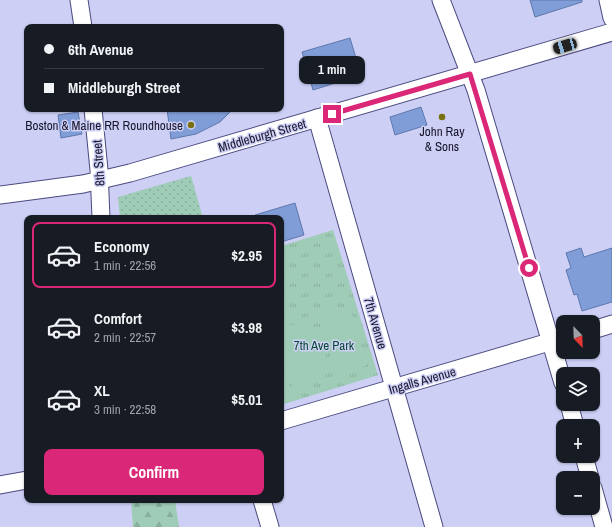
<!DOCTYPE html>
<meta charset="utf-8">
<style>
body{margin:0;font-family:"Archivo Narrow",sans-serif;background:#242831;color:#f1f3f6;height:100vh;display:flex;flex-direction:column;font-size:15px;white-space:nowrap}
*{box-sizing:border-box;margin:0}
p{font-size:13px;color:#9ea1a6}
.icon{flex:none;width:22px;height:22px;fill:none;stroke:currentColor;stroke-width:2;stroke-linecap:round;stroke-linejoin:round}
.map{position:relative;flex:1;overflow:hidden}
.panel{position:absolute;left:24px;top:215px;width:260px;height:288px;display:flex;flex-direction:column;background:#171b24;border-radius:8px;box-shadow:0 1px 3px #0004}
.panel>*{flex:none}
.top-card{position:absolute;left:24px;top:24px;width:260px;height:88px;border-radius:8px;box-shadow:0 1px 3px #0004;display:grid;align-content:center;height:88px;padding:0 20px;background:#171b24}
.needle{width:26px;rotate:157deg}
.fabs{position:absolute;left:556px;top:315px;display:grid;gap:8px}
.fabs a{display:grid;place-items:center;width:44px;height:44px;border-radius:8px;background:#171b24;box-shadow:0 1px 3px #0004;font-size:20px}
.end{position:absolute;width:18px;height:18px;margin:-9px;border:5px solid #db2777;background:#fff;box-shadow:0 0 0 2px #fff}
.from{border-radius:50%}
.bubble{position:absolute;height:28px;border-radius:8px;background:#171b24;box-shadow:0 1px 3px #0004;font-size:13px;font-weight:700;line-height:28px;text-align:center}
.car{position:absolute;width:12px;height:24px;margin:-12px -6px;border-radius:5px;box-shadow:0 0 3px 1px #0007;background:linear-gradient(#222 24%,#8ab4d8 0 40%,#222 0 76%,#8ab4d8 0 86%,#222 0)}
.top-card b{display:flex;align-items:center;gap:14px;height:38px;font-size:15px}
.top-card b+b{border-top:1px solid #363941}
.top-card i{width:10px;height:10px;background:#f1f3f6}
ul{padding:7px 0 0;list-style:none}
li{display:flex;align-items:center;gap:12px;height:66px;margin:0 8px 6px;padding:0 12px;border:2px solid transparent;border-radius:8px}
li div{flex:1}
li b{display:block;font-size:15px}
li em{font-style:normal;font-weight:700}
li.current{border-color:#db2777}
li>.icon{width:36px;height:36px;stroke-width:1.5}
.button{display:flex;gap:8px;margin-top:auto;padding:8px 20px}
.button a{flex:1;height:46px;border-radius:8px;background:#db2777;color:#fff;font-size:16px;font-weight:700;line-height:46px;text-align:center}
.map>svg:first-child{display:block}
.grass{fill:url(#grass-dots)}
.forest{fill:url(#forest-firs)}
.park{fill:url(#park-tufts)}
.pitch{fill:#9fccb6}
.building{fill:#809dd8;stroke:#5e78ad}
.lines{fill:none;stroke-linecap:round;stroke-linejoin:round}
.minor-casing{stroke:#4b4a80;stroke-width:19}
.minor{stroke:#fff;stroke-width:17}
.route{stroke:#db2777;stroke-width:5}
.poi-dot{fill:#797010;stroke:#cdcff5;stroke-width:1.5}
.labels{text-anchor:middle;stroke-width:3;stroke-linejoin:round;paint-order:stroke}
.poi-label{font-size:13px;fill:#17162c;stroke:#cdcff5;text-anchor:end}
.street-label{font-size:13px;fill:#17162c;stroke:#cdcff5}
.park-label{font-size:13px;fill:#094a33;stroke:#cdcff5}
</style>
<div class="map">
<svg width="612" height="527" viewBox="0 0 612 527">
<defs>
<pattern id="grass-dots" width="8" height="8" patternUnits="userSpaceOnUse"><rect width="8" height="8" fill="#9fccb6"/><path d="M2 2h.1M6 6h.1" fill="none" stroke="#88ae9d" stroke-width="1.8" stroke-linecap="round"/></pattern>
<pattern id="forest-firs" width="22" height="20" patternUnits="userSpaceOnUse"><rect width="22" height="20" fill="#9fccb6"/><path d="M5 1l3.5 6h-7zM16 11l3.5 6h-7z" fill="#88ae9d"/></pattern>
<pattern id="park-tufts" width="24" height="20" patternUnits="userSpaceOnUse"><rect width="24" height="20" fill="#9fccb6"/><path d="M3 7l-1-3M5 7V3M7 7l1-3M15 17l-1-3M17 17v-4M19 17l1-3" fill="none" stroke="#88ae9d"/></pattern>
</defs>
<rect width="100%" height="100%" fill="#cdcff5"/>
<polygon class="grass" points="191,176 203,218 120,218 118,197"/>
<polygon class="forest" points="131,500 175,500 179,527 133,527"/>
<polygon class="park" points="333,230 378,375 281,405 281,246"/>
<g class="pitch">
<polygon points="350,307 367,365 336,375 319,316"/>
<polygon points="307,321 324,379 293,388 281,348 281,328"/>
</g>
<g class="building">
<polygon points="530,0 582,0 582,2 535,17"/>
<polygon points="350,38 361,75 313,90 302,52"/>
<polygon points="421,107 427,125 395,135 390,117"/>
<polygon points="167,109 233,109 220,122 196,134 171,139"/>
<polygon points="78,112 82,134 61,138 58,115"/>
<polygon points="295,203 304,235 281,242 281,218 256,218 255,215"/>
<polygon points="581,248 584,257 612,248 612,302 582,311 577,294 574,295 566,270 571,268 566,253"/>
</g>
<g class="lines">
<g class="minor-casing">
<g id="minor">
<polyline points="79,0 83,27"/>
<polyline points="441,0 476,90 563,383"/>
<polyline points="608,0 612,18"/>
<polyline points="93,109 99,170 101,218"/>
<polyline points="317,118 434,527"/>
<polyline points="0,195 83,184 130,173 612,32"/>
<polyline points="593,330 612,324"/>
<polyline points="569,404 575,426"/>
<polyline points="281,421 563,338"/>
<polyline points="584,456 590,478"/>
<polyline points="0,485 27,480"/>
<polyline points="593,488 604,527"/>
<polyline points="262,500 270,527"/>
</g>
</g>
<use href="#minor" class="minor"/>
</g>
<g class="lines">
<polyline class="route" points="332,114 470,74 529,268"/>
</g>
<g class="poi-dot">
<circle cx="442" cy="117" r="4"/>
<circle cx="191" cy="125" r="4"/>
</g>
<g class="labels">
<g class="poi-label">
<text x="183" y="130">Boston &amp; Maine RR Roundhouse</text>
<text x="442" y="136" text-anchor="middle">John Ray<tspan x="442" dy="15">&amp; Sons</tspan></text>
</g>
<g class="street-label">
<text transform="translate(262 135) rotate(-16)" y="5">Middleburgh Street</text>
<text transform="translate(98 163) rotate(-94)" y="5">8th Street</text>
<text transform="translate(376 323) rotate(74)" y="5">7th Avenue</text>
<text transform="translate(422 380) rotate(-16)" y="5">Ingalls Avenue</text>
</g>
<g class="park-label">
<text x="324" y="350">7th Ave Park</text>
</g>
</g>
</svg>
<div class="fabs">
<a><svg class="needle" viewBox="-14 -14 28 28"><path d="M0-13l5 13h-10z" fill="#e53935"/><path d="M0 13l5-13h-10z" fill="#9ea1a6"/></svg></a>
<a><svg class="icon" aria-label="layers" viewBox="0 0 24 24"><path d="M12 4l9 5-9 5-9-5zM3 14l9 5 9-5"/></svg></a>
<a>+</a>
<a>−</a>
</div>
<i class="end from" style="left:529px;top:268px"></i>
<i class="end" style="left:332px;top:114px"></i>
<div class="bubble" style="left:299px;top:56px;width:66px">1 min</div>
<i class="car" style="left:565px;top:46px;rotate:254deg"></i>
<div class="top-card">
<b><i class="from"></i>6th Avenue</b>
<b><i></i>Middleburgh Street</b>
</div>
<section class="panel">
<ul>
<li class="current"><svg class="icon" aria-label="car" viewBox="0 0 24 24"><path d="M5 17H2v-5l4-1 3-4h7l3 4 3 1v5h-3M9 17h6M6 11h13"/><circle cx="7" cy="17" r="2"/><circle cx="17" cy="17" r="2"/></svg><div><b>Economy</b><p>1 min · 22:56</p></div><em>$2.95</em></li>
<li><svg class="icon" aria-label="car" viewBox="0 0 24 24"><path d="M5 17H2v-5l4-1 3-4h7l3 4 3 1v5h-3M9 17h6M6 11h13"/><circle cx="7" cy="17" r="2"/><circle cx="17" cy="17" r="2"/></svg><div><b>Comfort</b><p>2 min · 22:57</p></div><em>$3.98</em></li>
<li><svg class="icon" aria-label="car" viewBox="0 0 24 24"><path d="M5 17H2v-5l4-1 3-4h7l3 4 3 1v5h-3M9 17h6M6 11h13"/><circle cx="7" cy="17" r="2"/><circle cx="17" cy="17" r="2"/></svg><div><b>XL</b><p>3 min · 22:58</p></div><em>$5.01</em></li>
</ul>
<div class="button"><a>Confirm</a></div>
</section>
</div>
